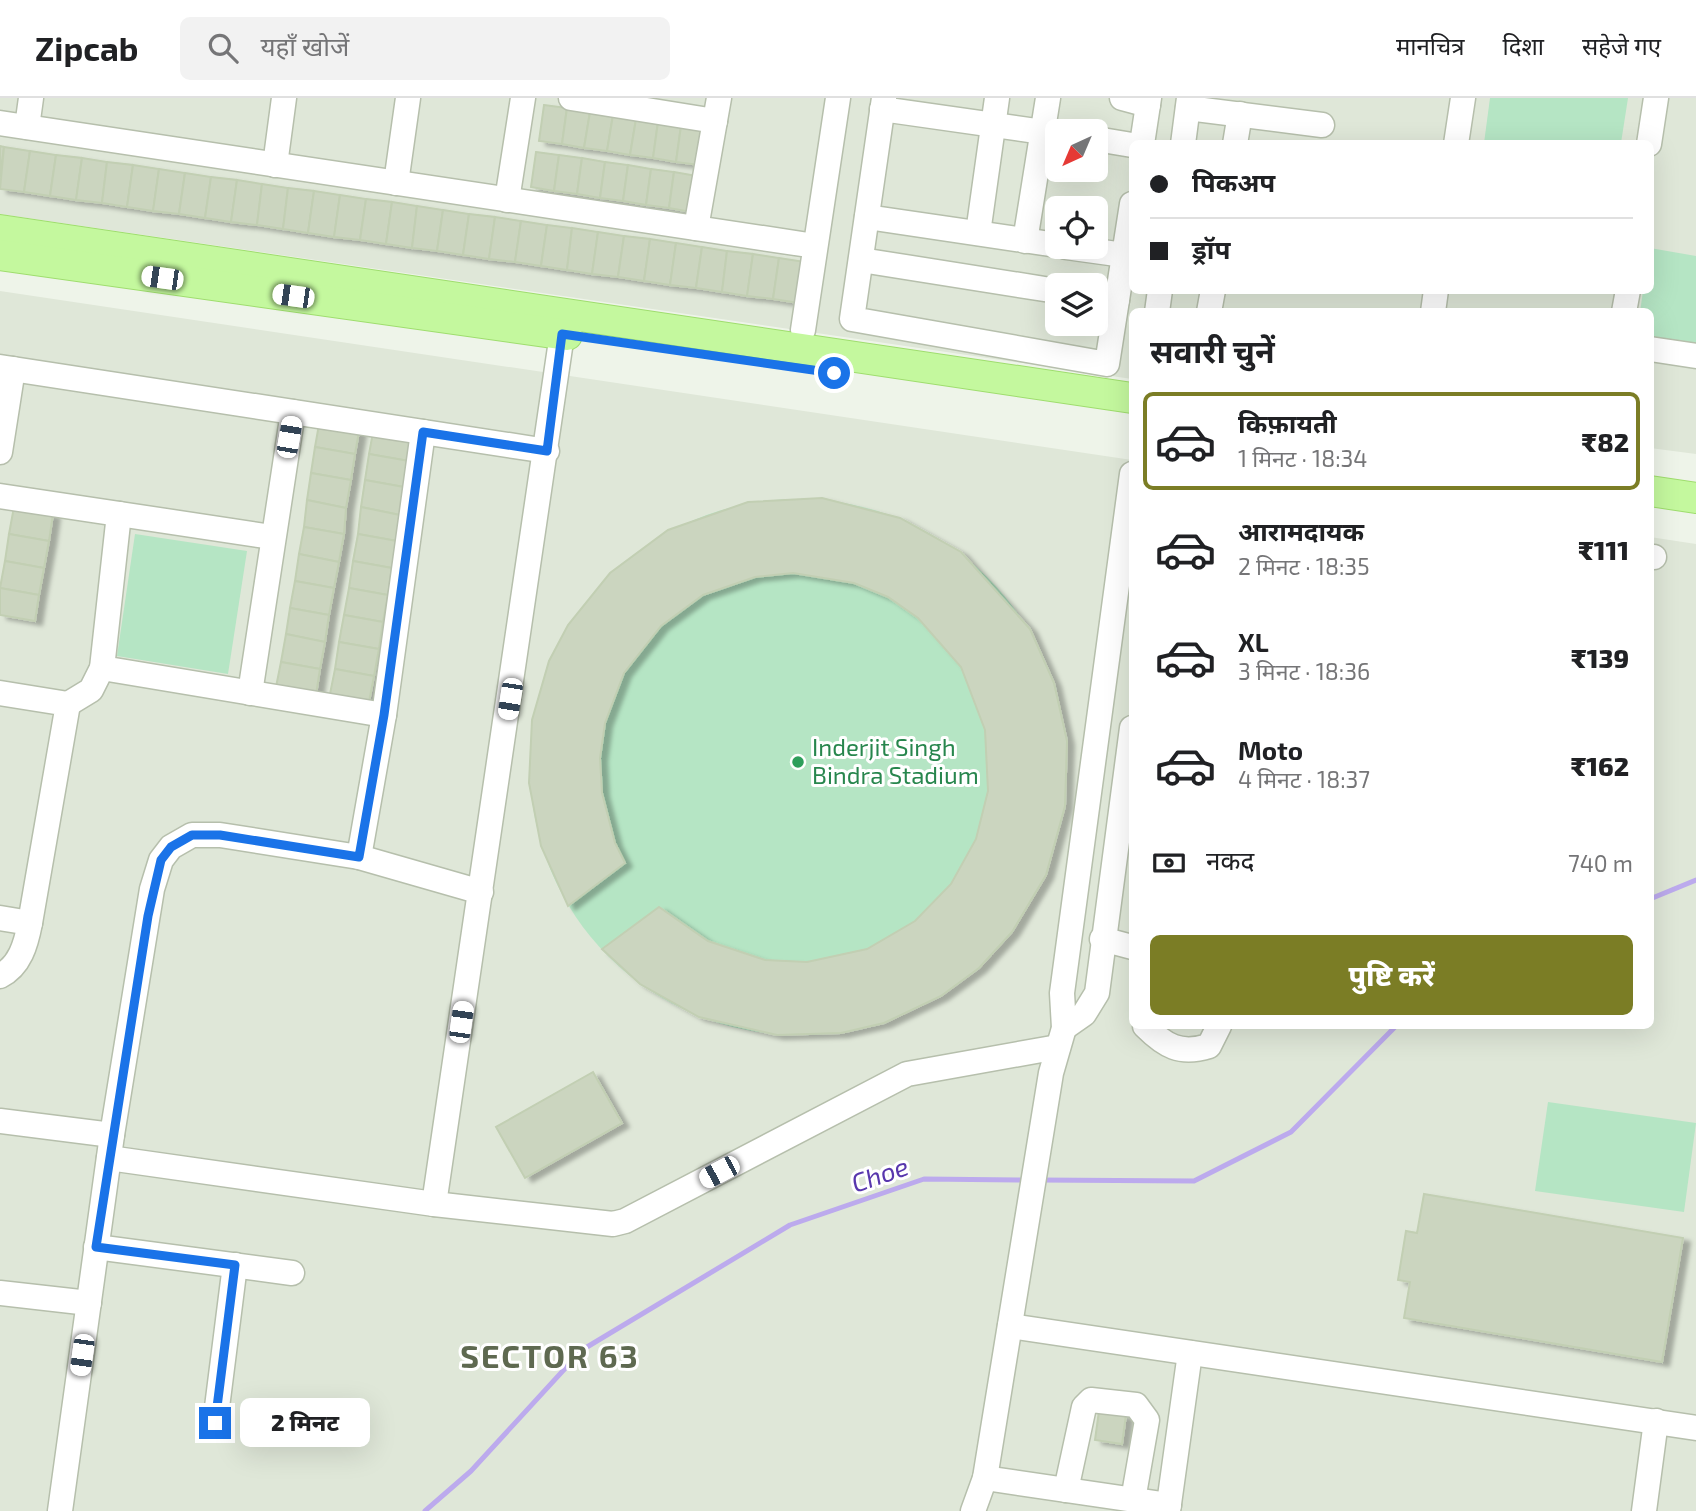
<!DOCTYPE html>
<html lang="hi">
<meta charset="utf-8">
<style>
body{margin:0;font-family:"Exo 2","Noto Sans Devanagari",sans-serif;background:#f2f2f2;color:#202124;height:100vh;display:flex;flex-direction:column;font-size:26px;white-space:nowrap}
*{box-sizing:border-box;margin:0}
p{font-size:23px;color:#757577}
.icon{flex:none;width:38px;height:38px;fill:none;stroke:currentColor;stroke-width:2;stroke-linecap:round;stroke-linejoin:round}
.map{position:relative;flex:1;overflow:hidden}
.sheet{position:absolute;left:1129px;top:210px;width:525px;height:721px;display:flex;flex-direction:column;background:#fff;border-radius:10px;box-shadow:0 7px 28px #0002}
.sheet>*{flex:none}
.guide{position:absolute;left:1129px;top:42px;width:525px;height:154px;border-radius:10px;box-shadow:0 7px 28px #0002;display:grid;align-content:center;height:154px;padding:0 21px;background:#fff}
.needle{width:46px;rotate:224deg}
.tools{position:absolute;left:1045px;top:21px;display:grid;gap:14px}
.tools a{display:grid;place-items:center;width:63px;height:63px;border-radius:10px;background:#fff;box-shadow:0 7px 28px #0002;font-size:35px}
.end{position:absolute;width:32px;height:32px;margin:-16px;border:9px solid #1a73e8;background:#fff;box-shadow:0 0 0 4px #fff}
.from{border-radius:50%}
.bubble{position:absolute;height:49px;border-radius:10px;background:#fff;box-shadow:0 7px 28px #0002;font-size:23px;font-weight:800;line-height:49px;text-align:center}
.car{position:absolute;width:21px;height:42px;margin:-21px -10px;border-radius:9px;box-shadow:0 0 5px 2px #0007;background:linear-gradient(#fff 24%,#345 0 40%,#fff 0 76%,#345 0 86%,#fff 0)}
.guide b{display:flex;align-items:center;gap:24px;height:66px;font-size:26px}
.guide b+b{border-top:2px solid #e0e0e0}
.guide i{width:18px;height:18px;background:#202124}
ul{padding:0;list-style:none}
li{display:flex;align-items:center;gap:21px;height:98px;margin:0 14px 10px;padding:0 7px;border:4px solid transparent;border-radius:10px}
li div{flex:1}
li b{display:block;font-size:26px}
li em{font-style:normal;font-weight:800}
li.on{border-color:#7b7d25}
li>.icon{width:63px;height:63px;stroke-width:1.5}
h2{padding:0 21px;font-size:32px;line-height:84px}
.pay{display:flex;align-items:center;gap:18px;height:77px;padding:0 21px;font-size:26px}
.pay p{margin-inline-start:auto}
.cta{display:flex;gap:14px;margin-top:auto;padding:14px 21px}
.cta a{flex:1;height:80px;border-radius:10px;background:#7b7d25;color:#fff;font-size:28px;font-weight:800;line-height:80px;text-align:center}
header{display:flex;align-items:center;gap:42px;box-sizing:border-box;height:98px;padding:0 35px;background:#fff;border-bottom:2px solid #e0e0e0}
header strong{font-size:33px}
nav{display:flex;gap:38px;margin-inline-start:auto;font-size:24px}
.search{width:490px;height:63px;background:#f2f2f2;display:flex;align-items:center;gap:18px;box-sizing:border-box;padding:0 24px;border-radius:10px;color:#757577;font-size:26px}
.map>svg:first-child{display:block}
.residential{fill:#dfe7d8;fill-rule:evenodd}
.green{fill:#b5e5c4}
.lines{fill:none;stroke-linecap:round;stroke-linejoin:round}
.stream{stroke:#bcaaed;stroke-width:5}
.building{fill:#cbd5bf;stroke:#c2cfb3;stroke-width:2;filter:url(#shadow)}
.minor-casing{stroke:#b6bfac;stroke-width:27}
.major-casing{stroke:#9fdd6e;stroke-width:32}
.minor{stroke:#fff;stroke-width:24}
.major{stroke:#c4f89e;stroke-width:30}
.route{stroke:#1a73e8;stroke-width:9}
.leisure-dot{fill:#2e9e5b;stroke:#fff;stroke-width:2.5}
.labels{text-anchor:middle;stroke-width:6;stroke-linejoin:round;paint-order:stroke}
.leisure-label{font-size:24px;fill:#27864d;stroke:#fff;text-anchor:start}
.water-label{font-size:26px;font-style:italic;fill:#5837ad;stroke:#fff}
.district-label{font-size:32px;font-weight:bold;letter-spacing:2px;fill:#5e6950;stroke:#fff}
</style>
<header>
<strong>Zipcab</strong>
<div class="search"><svg class="icon" aria-label="search" viewBox="0 0 24 24"><circle cx="10" cy="10" r="6"/><path d="M15 15l6 6"/></svg>यहाँ खोजें</div>
<nav><a>मानचित्र</a><a>दिशा</a><a>सहेजे गए</a></nav>
</header>
<div class="map">
<svg width="1696" height="1413" viewBox="0 0 1696 1413">
<defs>
<filter id="shadow"><feDropShadow dx="7" dy="4" stdDeviation="2" flood-color="#0004"/></filter>
</defs>
<rect width="100%" height="100%" fill="#eef4e9"/>
<g class="residential">
<path d="M 0,0 L 1696,0 L 1696,356 L 1650,350 L 1650,214 L 1132,214 L 1132,281 L 0,116 ZM 1057,33 L 1096,33 L 1096,72 L 1057,72 ZM 1132,46 L 1650,46 L 1650,192 L 1132,192 ZM 1057,110 L 1096,110 L 1096,149 L 1057,149 ZM 1057,187 L 1096,187 L 1096,226 L 1057,226 Z"/>
<polygon points="0,193 1132,362 1132,928 1650,928 1650,439 1696,446 1696,1413 0,1413"/>
</g>
<g class="green">
<polygon points="1490,0 1628,0 1621,45 1484,45"/>
<polygon points="1650,150 1696,158 1696,246 1650,239 1650,214 1640,214 1643,193 1650,192"/>
<circle cx="798" cy="669" r="268"/>
<polygon points="135,436 247,453 228,576 117,558"/>
<polygon points="1548,1004 1696,1025 1684,1114 1535,1093"/>
</g>
<g class="lines">
<g class="stream">
<polyline points="1650,801 1696,782"/>
<polyline points="1039,1082 1194,1083 1291,1034 1396,928"/>
<polyline points="425,1413 471,1373 582,1252 790,1127 924,1081 1026,1082"/>
</g>
</g>
<g class="building">
<polygon points="544,7 567,10 562,46 539,43"/>
<polygon points="567,10 590,14 584,50 562,46"/>
<polygon points="590,14 613,17 607,53 584,50"/>
<polygon points="613,17 636,21 630,57 607,53"/>
<polygon points="636,21 658,24 653,60 630,57"/>
<polygon points="658,24 681,28 676,64 653,60"/>
<polygon points="681,28 704,31 699,67 676,64"/>
<polygon points="0,48 4,49 0,79"/>
<polygon points="4,49 30,53 24,94 0,91"/>
<polygon points="30,53 56,57 50,98 24,94"/>
<polygon points="536,54 559,57 554,93 531,89"/>
<polygon points="56,57 82,60 76,102 50,98"/>
<polygon points="559,57 582,60 577,96 554,93"/>
<polygon points="82,60 107,64 102,105 76,102"/>
<polygon points="582,60 605,64 600,100 577,96"/>
<polygon points="107,64 133,67 127,109 102,105"/>
<polygon points="605,64 628,67 623,103 600,100"/>
<polygon points="133,67 159,71 153,113 127,109"/>
<polygon points="628,67 651,71 646,107 623,103"/>
<polygon points="159,71 185,75 179,116 153,113"/>
<polygon points="651,71 674,74 669,110 646,107"/>
<polygon points="674,74 697,78 691,114 669,110"/>
<polygon points="185,75 211,79 205,120 179,116"/>
<polygon points="211,79 237,82 231,124 205,120"/>
<polygon points="237,82 262,86 257,127 231,124"/>
<polygon points="262,86 288,90 283,131 257,127"/>
<polygon points="288,90 314,93 308,135 283,131"/>
<polygon points="314,93 340,97 334,139 308,135"/>
<polygon points="340,97 366,101 360,142 334,139"/>
<polygon points="366,101 392,104 386,146 360,142"/>
<polygon points="392,104 417,108 412,150 386,146"/>
<polygon points="417,108 443,112 437,153 412,150"/>
<polygon points="443,112 469,116 463,157 437,153"/>
<polygon points="469,116 495,119 489,161 463,157"/>
<polygon points="495,119 521,123 515,164 489,161"/>
<polygon points="521,123 547,127 541,168 515,164"/>
<polygon points="547,127 572,130 567,172 541,168"/>
<polygon points="572,130 598,134 592,176 567,172"/>
<polygon points="598,134 624,138 618,179 592,176"/>
<polygon points="624,138 650,141 644,183 618,179"/>
<polygon points="650,141 676,145 670,187 644,183"/>
<polygon points="676,145 702,149 696,190 670,187"/>
<polygon points="702,149 727,153 722,194 696,190"/>
<polygon points="727,153 753,156 747,198 722,194"/>
<polygon points="753,156 779,160 773,201 747,198"/>
<polygon points="779,160 805,164 799,205 773,201"/>
<polygon points="320,321 360,328 355,356 315,349"/>
<polygon points="374,329 413,336 409,363 369,356"/>
<polygon points="315,349 355,356 351,382 311,375"/>
<polygon points="369,356 409,363 404,389 365,382"/>
<polygon points="311,375 351,382 346,410 307,402"/>
<polygon points="365,382 404,389 400,417 361,409"/>
<polygon points="822,400 900,420 961,454 1030,531 1054,585 1067,643 1065,708 1046,777 1012,834 979,870 941,898 884,925 841,935 777,937 699,919 640,886 602,851 659,809 708,843 765,862 807,864 867,851 915,823 951,786 976,741 988,693 985,632 961,569 918,520 888,499 854,485 793,475 755,479 703,497 661,528 624,575 605,625 600,660 602,695 615,745 625,765 568,808 541,748 529,685 532,622 549,563 568,527 610,475 668,432 748,404"/>
<polygon points="307,402 346,410 344,436 304,429"/>
<polygon points="14,409 53,416 49,443 9,436"/>
<polygon points="361,409 400,417 397,443 358,436"/>
<polygon points="304,429 344,436 339,464 299,456"/>
<polygon points="9,436 49,443 44,470 5,463"/>
<polygon points="358,436 397,443 392,470 353,463"/>
<polygon points="299,456 339,464 334,490 295,483"/>
<polygon points="5,463 44,470 39,497 0,490"/>
<polygon points="353,463 392,470 388,497 349,490"/>
<polygon points="295,483 334,490 329,517 290,510"/>
<polygon points="0,490 39,497 35,523 0,517"/>
<polygon points="349,490 388,497 383,524 344,517"/>
<polygon points="290,510 329,517 325,544 286,536"/>
<polygon points="344,517 383,524 379,551 339,544"/>
<polygon points="286,536 325,544 320,571 281,564"/>
<polygon points="339,544 379,551 374,578 335,571"/>
<polygon points="281,564 320,571 316,597 276,589"/>
<polygon points="335,571 374,578 369,604 330,596"/>
<polygon points="593,974 622,1025 525,1080 496,1029"/>
<polygon points="1424,1096 1683,1140 1662,1264 1404,1220 1410,1184 1398,1182 1406,1133 1417,1135"/>
<polygon points="1099,1313 1126,1317 1122,1346 1095,1342"/>
</g>
<g class="lines">
<g class="minor-casing">
<g id="minor">
<polyline points="571,0 715,23"/>
<polyline points="884,0 852,221 1107,266 1132,106"/>
<polyline points="1122,0 1148,7"/>
<polyline points="1188,10 1322,27"/>
<polyline points="882,11 1057,36"/>
<polyline points="0,25 815,148"/>
<polyline points="27,29 31,0"/>
<polyline points="1096,41 1132,47"/>
<polyline points="1142,46 1149,0"/>
<polyline points="1183,46 1189,0"/>
<polyline points="1235,46 1240,16"/>
<polyline points="1456,46 1463,0"/>
<polyline points="1649,46 1656,0"/>
<polyline points="275,67 284,0"/>
<polyline points="396,85 408,0"/>
<polyline points="507,102 523,0"/>
<polyline points="867,119 1057,147"/>
<polyline points="696,130 719,0"/>
<polyline points="978,135 997,0"/>
<polyline points="1025,143 1048,0"/>
<polyline points="1066,149 1124,157"/>
<polyline points="861,162 1057,193"/>
<polyline points="1096,198 1117,202"/>
<polyline points="1157,214 1160,192"/>
<polyline points="1209,214 1213,192"/>
<polyline points="1433,214 1436,192"/>
<polyline points="1624,214 1628,192"/>
<polyline points="803,232 838,0"/>
<polyline points="1650,251 1696,258"/>
<polyline points="0,269 547,353"/>
<polyline points="0,354 13,271"/>
<polyline points="0,398 272,439"/>
<polyline points="1650,459 1654,459"/>
<polyline points="102,570 384,617"/>
<polyline points="0,595 68,606 30,825"/>
<polyline points="250,595 293,314"/>
<polyline points="68,606 91,592 102,570 119,416"/>
<polyline points="359,759 384,617 423,334"/>
<path d="M 0,820 L 30,825 C 26,846 20,868 0,878"/>
<polyline points="1102,841 1132,849"/>
<path d="M 1145,928 C 1165,948 1180,957 1209,948 L 1219,928"/>
<polyline points="1064,930 1084,916 1097,895 1132,630"/>
<polyline points="0,1023 112,1037"/>
<polyline points="109,1060 434,1106 613,1126 625,1123 907,976 1058,949"/>
<polyline points="434,1106 562,236"/>
<polyline points="96,1149 292,1175"/>
<polyline points="0,1195 89,1205"/>
<polyline points="1010,1228 1696,1330"/>
<polyline points="215,1325 235,1167"/>
<polyline points="985,1380 1169,1407"/>
<polyline points="1066,1392 1084,1309 1091,1302 1136,1307 1147,1322 1133,1402"/>
<polyline points="60,1413 112,1037 152,791 161,762 171,749 192,737 220,737 359,759 481,794"/>
<polyline points="973,1413 985,1380 1051,975 1064,930 1062,895 1132,376"/>
<polyline points="1168,1413 1190,1255"/>
<polyline points="1644,1413 1656,1323"/>
</g>
</g>
<g class="major-casing">
<g id="major">
<polyline points="0,132 1132,300"/>
<polyline points="0,157 567,237"/>
<polyline points="1650,393 1696,400"/>
</g>
</g>
<use href="#minor" class="minor"/>
<use href="#major" class="major"/>
</g>
<g class="lines">
<polyline class="route" points="215,1325 235,1167 96,1149 148,818 161,762 171,749 192,737 220,737 359,759 384,617 423,334 547,353 562,236 834,275"/>
</g>
<circle class="leisure-dot" cx="798" cy="664" r="7"/>
<g class="labels">
<g class="leisure-label">
<text x="812" y="658">Inderjit Singh<tspan x="812" dy="28">Bindra Stadium</tspan></text>
</g>
<g class="water-label">
<text transform="translate(880 1077) rotate(-19)" y="9">Choe</text>
</g>
<g class="district-label">
<text x="550" y="1270">SECTOR 63</text>
</g>
</g>
</svg>
<div class="tools">
<a><svg class="needle" viewBox="-14 -14 28 28"><path d="M0-13l5 13h-10z" fill="#e53935"/><path d="M0 13l5-13h-10z" fill="#757577"/></svg></a>
<a><svg class="icon" aria-label="locate" viewBox="0 0 24 24"><circle cx="12" cy="12" r="6"/><path d="M12 2v4M12 18v4M2 12h4M18 12h4"/></svg></a>
<a><svg class="icon" aria-label="layers" viewBox="0 0 24 24"><path d="M12 4l9 5-9 5-9-5zM3 14l9 5 9-5"/></svg></a>
</div>
<i class="end from" style="left:834px;top:275px"></i>
<i class="end" style="left:215px;top:1325px"></i>
<div class="bubble" style="left:240px;top:1300px;width:130px">2 मिनट</div>
<i class="car" style="left:162px;top:180px;rotate:278deg"></i>
<i class="car" style="left:293px;top:198px;rotate:278deg"></i>
<i class="car" style="left:289px;top:339px;rotate:10deg"></i>
<i class="car" style="left:510px;top:601px;rotate:189deg"></i>
<i class="car" style="left:461px;top:924px;rotate:8deg"></i>
<i class="car" style="left:719px;top:1074px;rotate:242deg"></i>
<i class="car" style="left:82px;top:1257px;rotate:188deg"></i>
<div class="guide">
<b><i class="from"></i>पिकअप</b>
<b><i></i>ड्रॉप</b>
</div>
<section class="sheet">
<h2>सवारी चुनें</h2>
<ul>
<li class="on"><svg class="icon" aria-label="car" viewBox="0 0 24 24"><path d="M5 17H2v-5l4-1 3-4h7l3 4 3 1v5h-3M9 17h6M6 11h13"/><circle cx="7" cy="17" r="2"/><circle cx="17" cy="17" r="2"/></svg><div><b>किफ़ायती</b><p>1 मिनट · 18:34</p></div><em>₹82</em></li>
<li><svg class="icon" aria-label="car" viewBox="0 0 24 24"><path d="M5 17H2v-5l4-1 3-4h7l3 4 3 1v5h-3M9 17h6M6 11h13"/><circle cx="7" cy="17" r="2"/><circle cx="17" cy="17" r="2"/></svg><div><b>आरामदायक</b><p>2 मिनट · 18:35</p></div><em>₹111</em></li>
<li><svg class="icon" aria-label="car" viewBox="0 0 24 24"><path d="M5 17H2v-5l4-1 3-4h7l3 4 3 1v5h-3M9 17h6M6 11h13"/><circle cx="7" cy="17" r="2"/><circle cx="17" cy="17" r="2"/></svg><div><b>XL</b><p>3 मिनट · 18:36</p></div><em>₹139</em></li>
<li><svg class="icon" aria-label="car" viewBox="0 0 24 24"><path d="M5 17H2v-5l4-1 3-4h7l3 4 3 1v5h-3M9 17h6M6 11h13"/><circle cx="7" cy="17" r="2"/><circle cx="17" cy="17" r="2"/></svg><div><b>Moto</b><p>4 मिनट · 18:37</p></div><em>₹162</em></li>
</ul>
<div class="pay"><svg class="icon" aria-label="cash" viewBox="0 0 24 24"><path d="M3 7h18v10H3z"/><circle cx="12" cy="12" r="2"/></svg>नकद<p>740 m</p></div>
<div class="cta"><a>पुष्टि करें</a></div>
</section>
</div>
